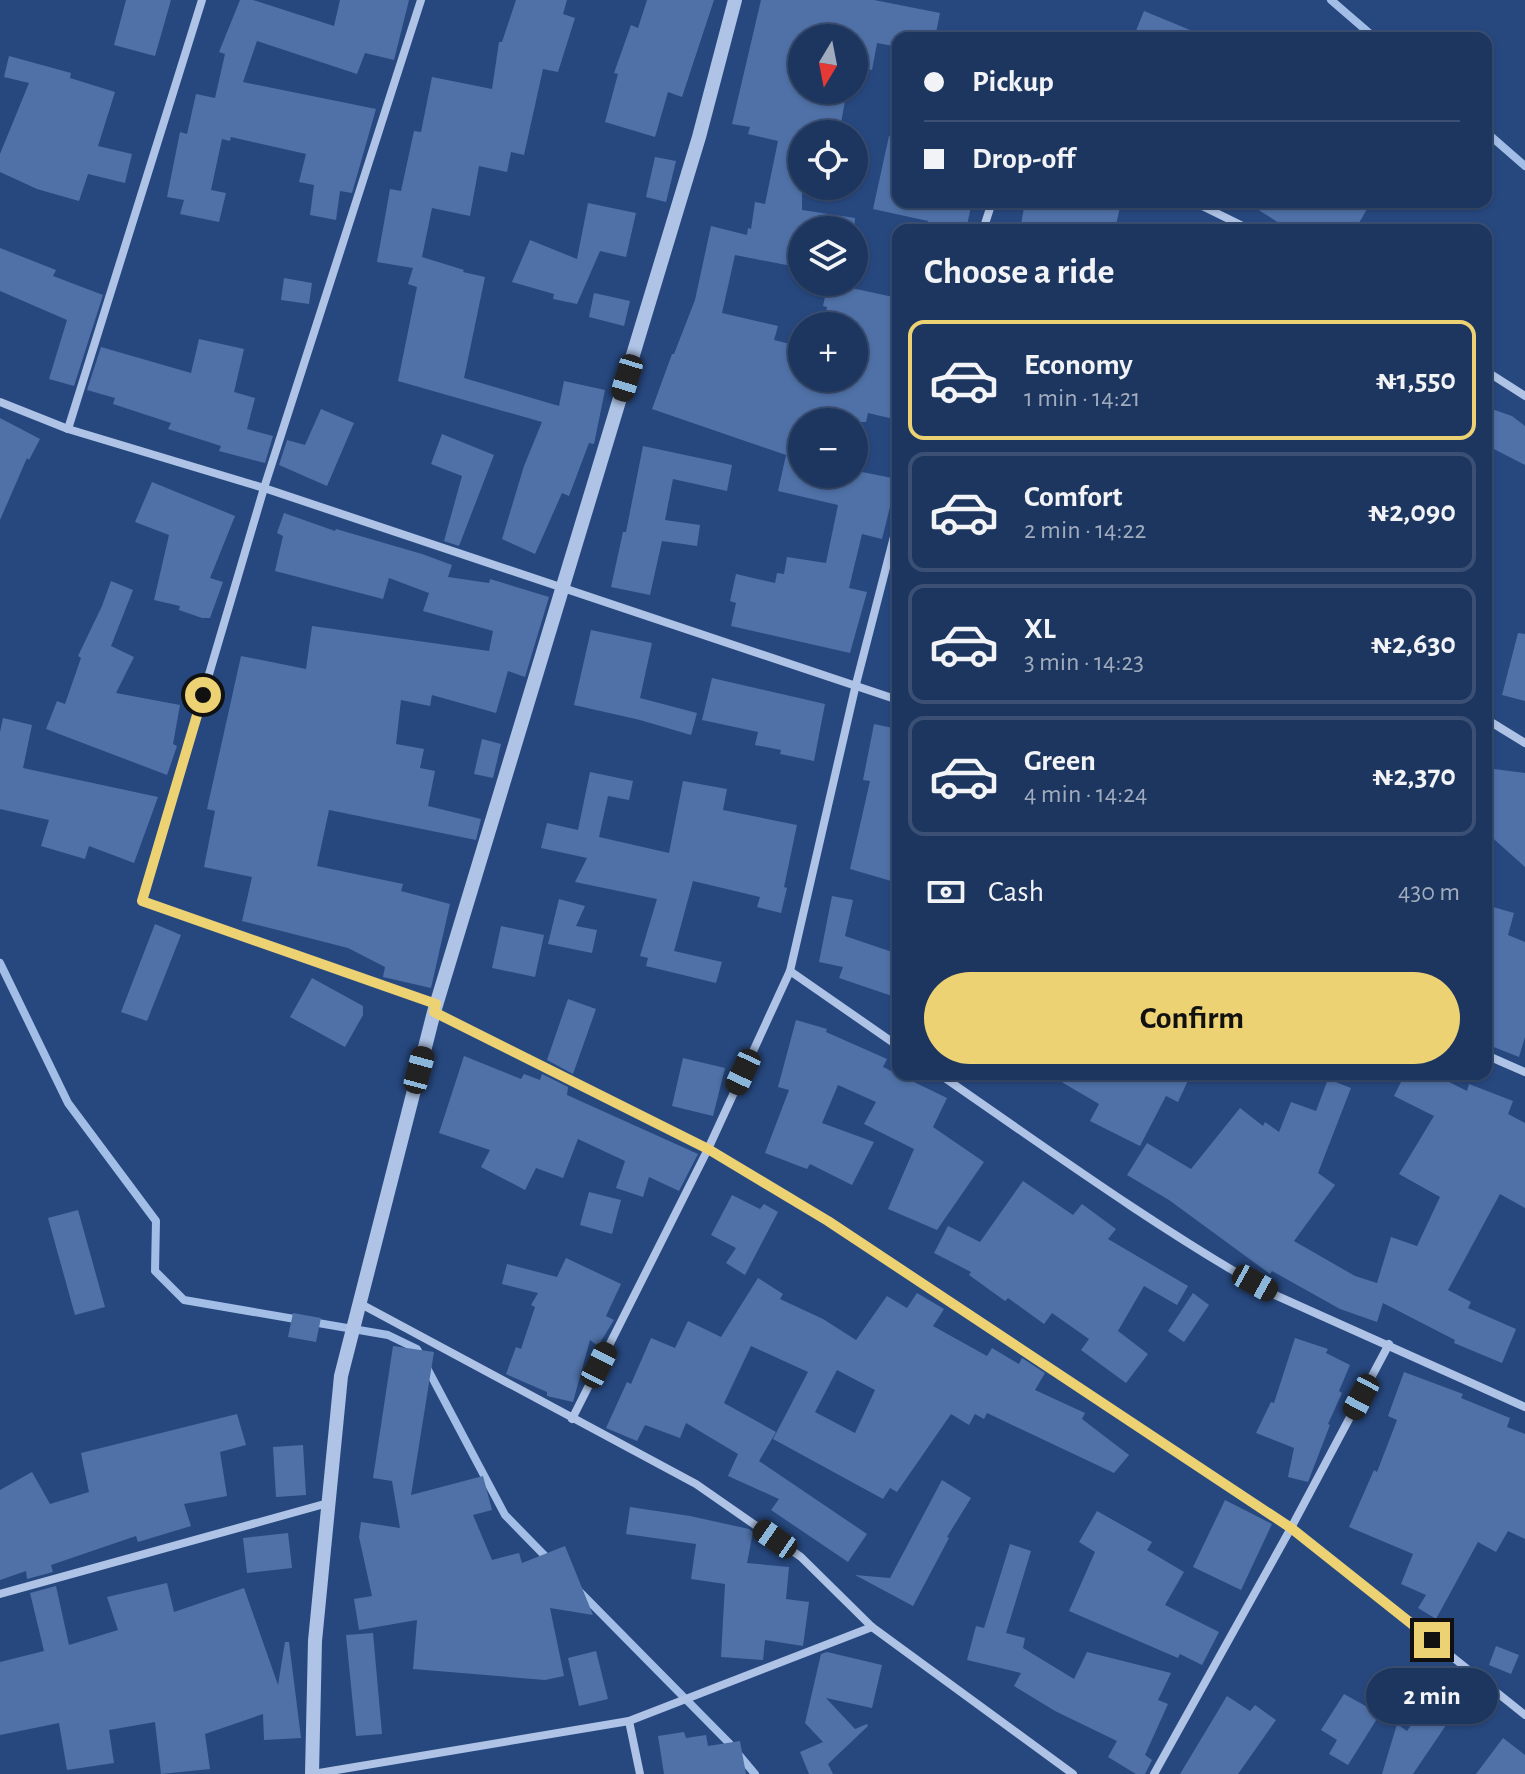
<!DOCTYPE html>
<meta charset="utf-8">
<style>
body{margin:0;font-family:"Alegreya Sans",sans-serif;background:#253e65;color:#f1f3f6;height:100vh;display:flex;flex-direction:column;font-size:30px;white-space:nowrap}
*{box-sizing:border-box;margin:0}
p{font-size:26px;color:#a0abbd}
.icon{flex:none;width:44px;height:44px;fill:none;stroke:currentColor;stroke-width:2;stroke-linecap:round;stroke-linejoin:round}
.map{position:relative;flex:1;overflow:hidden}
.details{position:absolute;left:892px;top:224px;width:600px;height:856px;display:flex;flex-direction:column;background:#1d365f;border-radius:16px;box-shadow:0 2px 6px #0004,0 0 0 2px #3b5074}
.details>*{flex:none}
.guide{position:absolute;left:892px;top:32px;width:600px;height:176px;border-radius:16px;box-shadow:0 2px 6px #0004,0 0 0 2px #3b5074;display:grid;align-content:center;height:176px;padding:0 32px;background:#1d365f}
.needle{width:52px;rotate:190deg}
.tools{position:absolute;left:788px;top:24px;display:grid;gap:16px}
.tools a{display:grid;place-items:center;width:80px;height:80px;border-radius:50%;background:#1d365f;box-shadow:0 2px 6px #0004,0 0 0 2px #3b5074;font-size:40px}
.end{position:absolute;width:36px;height:36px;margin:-18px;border:10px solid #edd273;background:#111;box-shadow:0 0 0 4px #111}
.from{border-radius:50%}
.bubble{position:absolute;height:56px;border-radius:28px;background:#1d365f;box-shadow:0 2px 6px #0004,0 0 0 2px #3b5074;font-size:26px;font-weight:600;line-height:56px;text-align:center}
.car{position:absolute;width:24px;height:48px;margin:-24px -12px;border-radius:10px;box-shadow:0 0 6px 2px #0007;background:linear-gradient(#222 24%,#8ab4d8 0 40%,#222 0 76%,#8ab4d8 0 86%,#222 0)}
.guide b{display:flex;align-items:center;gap:28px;height:76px;font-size:30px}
.guide b+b{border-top:2px solid #3b5074}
.guide i{width:20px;height:20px;background:#f1f3f6}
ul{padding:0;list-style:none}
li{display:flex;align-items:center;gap:24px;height:120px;margin:0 16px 12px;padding:0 16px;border:4px solid #3b5074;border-radius:16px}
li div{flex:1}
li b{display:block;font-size:30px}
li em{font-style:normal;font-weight:600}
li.selected{border-color:#edd273}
li>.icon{width:72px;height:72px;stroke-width:1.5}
h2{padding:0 32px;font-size:36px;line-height:96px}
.pay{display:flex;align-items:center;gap:20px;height:88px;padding:0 32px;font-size:30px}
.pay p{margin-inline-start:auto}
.cta{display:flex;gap:16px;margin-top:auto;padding:16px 32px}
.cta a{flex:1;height:92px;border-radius:48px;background:#edd273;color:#111;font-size:32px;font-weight:600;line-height:92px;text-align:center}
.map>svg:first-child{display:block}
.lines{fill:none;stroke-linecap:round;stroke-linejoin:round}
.stream{stroke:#a2bde6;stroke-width:8}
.building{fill:#4f71a7;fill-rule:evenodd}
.minor{stroke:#aec3e5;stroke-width:8}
.tertiary{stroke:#aec3e5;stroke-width:14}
.route{stroke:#edd273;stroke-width:10}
</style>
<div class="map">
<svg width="1525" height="1774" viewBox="0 0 1525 1774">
<rect width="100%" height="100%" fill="#27487f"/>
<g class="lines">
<g class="stream">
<polyline points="1331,0 1375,38"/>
<polyline points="1486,132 1525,166"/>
<polyline points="0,963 68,1103 156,1221 155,1271 184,1300 388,1335 417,1349 505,1515 549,1560"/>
<polyline points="578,1590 729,1743 755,1774"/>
</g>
</g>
<g class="building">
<polygon points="126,0 171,0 155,56 114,45"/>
<polygon points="240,0 253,0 334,26 340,0 409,0 394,60 365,53 357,74 257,41 243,82 376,109 352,193 340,191 336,220 310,215 314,185 299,182 306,154 231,137 230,141 222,139 211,190 226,193 219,222 180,214 184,200 167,197 180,132 187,134 196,94 215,98 225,54 219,52"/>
<polygon points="516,0 567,0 563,14 575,18 558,72 543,69 524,155 511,152 507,172 479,166 470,216 432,208 422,257 464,270 463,272 485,277 464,378 559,406 564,381 605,390 594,444 589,443 569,496 562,493 535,554 502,539 524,466 542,422 398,381 417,287 408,284 413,268 377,262 390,189 401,191 414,131 421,132 432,77 492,89 499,42 502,42"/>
<polygon points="647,0 714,0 682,97 668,92 655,137 605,122 618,74 614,73 631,25 638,28"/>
<polygon points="761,0 874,0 940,13 935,38 898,38 898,47 877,43 872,70 854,66 854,38 802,38 802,90 847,90 839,134 802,134 802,210 855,218 854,230 802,230 802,268 735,255 722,313 778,326 774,340 802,347 802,378 854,378 854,326 823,326 827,307 823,306 828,283 898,298 898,420 868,413 866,422 802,422 802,474 856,474 857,471 897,479 882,539 862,534 849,588 867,592 850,653 731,626 736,603 730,601 736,574 775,583 777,573 784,574 787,557 826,563 838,505 778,491 786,455 652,409 672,354 674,354 695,300 711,226 747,235 748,228 751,229 755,202 765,204 778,141 748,134 750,127 732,124"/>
<polygon points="1144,11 1207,37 1207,38 1133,38"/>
<polygon points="9,56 71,73 70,78 115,92 98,146 132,154 125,183 88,174 79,201 37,189 0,172 0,154 29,83 4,77"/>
<polygon points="889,136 898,137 898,202 972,202 966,230 926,230 928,221 873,209"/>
<polygon points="655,157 676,161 666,202 646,197"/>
<polygon points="1025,202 1121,202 1115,230 1020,230"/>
<polygon points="1246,202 1371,202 1355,230 1290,230"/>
<polygon points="588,203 636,213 626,257 600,251 577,304 553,299 554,294 512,282 530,240 577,259"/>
<polygon points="0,248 56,270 53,276 103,295 74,386 49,379 67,320 0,291"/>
<polygon points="284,278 312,283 309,304 281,300"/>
<polygon points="594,293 630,301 624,326 589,317"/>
<polygon points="199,339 244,349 234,392 255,398 247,429 273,436 265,463 219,451 221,446 168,429 171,423 113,404 115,398 87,390 101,347 191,373"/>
<polygon points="1486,407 1512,416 1525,426 1525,465 1486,445"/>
<polygon points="321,409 354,423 327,486 279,465 287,440 305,445"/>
<polygon points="0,418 40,439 29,460 27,458 0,520"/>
<polygon points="442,434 494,455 459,546 444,541 462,476 431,464"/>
<polygon points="643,446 732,465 727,491 673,479 665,520 700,525 697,546 662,541 650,595 611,587 623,532 626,532"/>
<polygon points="152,482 235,516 210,578 223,582 210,618 202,618 179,610 180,606 154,600 169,535 135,522"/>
<polygon points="284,513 335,531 336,529 422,554 452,565 448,577 489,583 490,579 549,597 525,677 508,671 496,713 432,695 430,706 401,700 396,744 424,749 420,768 435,771 428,806 481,819 476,840 329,810 317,866 403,884 401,891 450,904 431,988 383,977 385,967 348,948 242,921 252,877 204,867 215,811 207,809 241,656 306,669 312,626 489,651 493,631 423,611 429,593 389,578 383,599 275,571 283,536 277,533"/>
<polygon points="111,581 133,590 111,646 134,657 116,693 180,705 173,744 177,746 167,775 46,729 57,701 65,704 81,658 78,656 102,606"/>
<polygon points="591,630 652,643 640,698 697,713 691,735 640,720 574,705"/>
<polygon points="1518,633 1525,634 1525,701 1502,695"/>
<polygon points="712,678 825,704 814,761 780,754 781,750 755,745 758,732 702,720"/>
<polygon points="3,718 32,725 23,768 158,797 134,863 89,846 85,859 41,846 49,820 0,809 0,732"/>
<polygon points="874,724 898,729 898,883 850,869 870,781 863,780"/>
<polygon points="482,739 501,744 493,778 474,774"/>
<polygon points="1486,768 1525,773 1525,867 1486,832"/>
<polygon points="590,772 633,781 629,800 608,796 599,837 669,853 683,781 727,789 723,810 797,825 784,887 787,888 781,913 757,907 760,897 693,881 674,951 722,962 716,983 646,966 648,958 640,956 657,899 575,882 587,858 541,848 547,823 578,830"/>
<polygon points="832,896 853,900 845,936 898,954 898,998 839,978 843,967 819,962"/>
<polygon points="559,899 585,906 576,926 597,930 592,953 548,944"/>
<polygon points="1486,905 1514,913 1508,935 1525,942 1525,1037 1519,1057 1486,1044"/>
<polygon points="155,924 181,935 147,1021 121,1012"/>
<polygon points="501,926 544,935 535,977 492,968"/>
<polygon points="312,978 363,1006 363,1015 345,1047 290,1017"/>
<polygon points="568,999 596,1009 573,1074 547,1060"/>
<polygon points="796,1020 827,1029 826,1032 887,1059 883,1067 947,1098 933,1127 984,1162 937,1230 888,1209 914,1149 864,1124 876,1102 838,1085 822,1123 874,1142 852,1185 810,1164 807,1169 765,1153 789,1090 778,1087"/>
<polygon points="464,1056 521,1079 524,1074 540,1080 542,1074 568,1087 567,1095 698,1154 679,1191 649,1177 643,1197 616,1188 625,1161 578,1139 563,1178 536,1168 525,1190 481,1167 490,1150 439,1133"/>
<polygon points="683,1058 725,1068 713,1116 672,1106"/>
<polygon points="1048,1074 1191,1074 1178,1102 1166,1096 1140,1146 1090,1121 1099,1104"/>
<polygon points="1405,1074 1433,1074 1467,1091 1469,1084 1513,1101 1508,1114 1525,1123 1525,1208 1500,1194 1448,1290 1471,1302 1468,1308 1516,1329 1502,1363 1454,1343 1455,1340 1383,1303 1377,1322 1340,1309 1272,1271 1270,1274 1169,1200 1127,1175 1147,1143 1191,1169 1240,1108 1263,1126 1265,1122 1279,1132 1291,1102 1316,1111 1328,1079 1351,1088 1318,1173 1335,1185 1294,1241 1355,1276 1377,1283 1391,1237 1417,1246 1440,1197 1399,1174 1434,1116 1394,1096"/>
<polygon points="1023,1181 1073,1215 1082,1204 1116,1229 1108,1239 1188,1286 1177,1305 1144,1286 1118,1331 1148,1354 1126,1383 1081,1350 1089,1339 1052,1313 1044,1324 1008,1298 1005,1301 969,1275 971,1272 934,1253 948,1226 980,1242"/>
<polygon points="589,1192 621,1200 612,1234 580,1225"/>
<polygon points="732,1195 760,1209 764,1204 778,1212 745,1275 726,1263 736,1248 711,1235"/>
<polygon points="78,1210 105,1307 75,1315 48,1218"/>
<polygon points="566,1258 621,1284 606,1316 614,1320 598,1346 590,1340 573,1402 547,1396 547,1392 506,1374 516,1347 521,1349 535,1307 531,1305 538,1293 502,1284 507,1264 557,1277"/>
<path d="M 758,1278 L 783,1294 L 780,1299 L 823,1319 L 856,1340 L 887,1296 L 907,1308 L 917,1293 L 944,1309 L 933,1326 L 987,1356 L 992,1348 L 1019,1364 L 1022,1358 L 1045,1373 L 1035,1390 L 1085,1413 L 1082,1419 L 1129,1455 L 1114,1473 L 987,1413 L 984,1419 L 975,1414 L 969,1425 L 951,1414 L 897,1492 L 890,1488 L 883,1499 L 773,1439 L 808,1372 L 751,1346 L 724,1403 L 776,1432 L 759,1461 L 867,1534 L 848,1562 L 771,1510 L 779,1499 L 728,1476 L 738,1454 L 686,1423 L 680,1438 L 645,1425 L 637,1441 L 606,1428 L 627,1382 L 631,1384 L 651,1338 L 675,1348 L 688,1321 L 721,1337 ZM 837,1370 L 875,1390 L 855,1433 L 815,1412 Z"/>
<polygon points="1193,1293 1209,1305 1184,1342 1168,1331"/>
<polygon points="293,1313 321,1318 316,1342 288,1337"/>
<polygon points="1295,1338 1328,1349 1326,1353 1350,1365 1339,1391 1342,1393 1328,1424 1330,1425 1308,1482 1288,1477 1294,1448 1256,1433 1271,1402 1274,1403"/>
<polygon points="393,1346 434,1352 411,1495 483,1476 492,1510 473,1515 492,1560 519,1553 522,1563 565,1546 593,1615 550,1608 564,1676 545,1680 413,1669 417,1620 359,1630 354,1599 372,1596 359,1537 361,1522 400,1528 392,1481 373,1478"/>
<polygon points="1404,1372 1463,1394 1461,1398 1510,1418 1507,1427 1525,1434 1525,1539 1508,1531 1496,1552 1478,1542 1436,1619 1418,1608 1426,1595 1401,1584 1413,1554 1349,1527 1374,1470 1377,1472 1397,1420 1388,1416"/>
<polygon points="237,1414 246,1445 220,1452 227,1496 184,1504 191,1526 138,1542 136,1536 51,1565 53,1572 27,1579 26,1571 0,1580 0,1490 32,1472 50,1504 89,1492 81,1453"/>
<polygon points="303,1445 306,1495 276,1497 273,1447"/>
<polygon points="942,1480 971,1498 947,1537 949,1538 913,1606 855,1575 890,1578"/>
<polygon points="1225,1500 1272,1524 1241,1590 1193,1567"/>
<polygon points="630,1507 690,1516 749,1529 753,1532 747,1563 789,1567 786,1599 809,1602 803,1646 765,1640 763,1660 721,1657 725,1584 691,1579 696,1544 626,1534"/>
<polygon points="1097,1511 1152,1542 1147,1550 1184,1572 1165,1605 1219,1632 1202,1665 1180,1654 1178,1658 1069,1611 1095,1552 1079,1542"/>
<polygon points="288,1533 292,1568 247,1573 243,1538"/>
<polygon points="1010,1544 1031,1551 1006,1633 1025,1638 1023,1648 1074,1679 1087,1652 1171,1673 1158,1700 1168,1704 1145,1755 1152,1760 1145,1774 1136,1774 1108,1757 1117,1741 1055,1711 1014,1686 1021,1673 967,1660 976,1626 984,1628"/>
<polygon points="167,1583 174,1612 244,1588 278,1685 285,1642 289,1642 301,1738 264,1740 263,1714 205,1734 210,1769 161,1774 155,1722 109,1730 114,1763 67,1770 59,1723 0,1735 0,1662 44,1651 30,1593 56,1586 69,1645 118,1630 107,1597"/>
<polygon points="373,1633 382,1734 356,1736 346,1635"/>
<polygon points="1496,1646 1519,1655 1511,1674 1489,1665"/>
<polygon points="596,1651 608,1699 579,1706 568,1658"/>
<polygon points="827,1652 882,1665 872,1708 826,1698 855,1729 867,1724 868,1726 828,1764 833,1774 809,1774 800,1752 823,1742 805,1723 821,1654"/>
<polygon points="1439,1685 1463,1700 1413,1774 1382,1774 1397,1724 1407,1731"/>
<polygon points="1344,1694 1380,1714 1348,1765 1329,1754 1337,1740 1321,1730"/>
<polygon points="1227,1696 1250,1711 1255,1705 1276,1720 1238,1774 1180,1774"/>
<polygon points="684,1732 686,1738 706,1735 708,1746 740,1741 746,1774 664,1774 658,1736"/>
<polygon points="1503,1738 1525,1755 1525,1774 1476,1774"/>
</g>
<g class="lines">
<g class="minor">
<polyline points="421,0 264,488 142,901 436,1004"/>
<polyline points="1194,202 1251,230"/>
<polyline points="983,230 992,202"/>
<polyline points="1486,371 1525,396"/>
<polyline points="0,402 68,429 264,488 898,700"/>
<polyline points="68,429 202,0"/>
<polyline points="1486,719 1525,743"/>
<polyline points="790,971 898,1046"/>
<polyline points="434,1012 708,1149 828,1221 1291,1528 1525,1715"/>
<polyline points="1486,1055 1525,1072"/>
<path d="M 939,1074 C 1049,1150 1158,1229 1275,1295 L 1525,1407"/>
<polyline points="359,1303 696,1484 801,1557 872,1627 1073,1774"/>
<polyline points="572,1419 708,1149 790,971 856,684 898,521"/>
<polyline points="0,1594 328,1503"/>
<polyline points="629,1721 640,1774"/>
<polyline points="313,1774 629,1721 872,1627"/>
<polyline points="1154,1774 1291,1528 1389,1344"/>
</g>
<polyline class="tertiary" points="312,1774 315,1641 341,1376 434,1012 699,137 735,0"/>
</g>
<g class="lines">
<polyline class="route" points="203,695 142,901 436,1004 434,1012 708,1149 828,1221 1291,1528 1432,1640"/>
</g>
</svg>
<div class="tools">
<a><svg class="needle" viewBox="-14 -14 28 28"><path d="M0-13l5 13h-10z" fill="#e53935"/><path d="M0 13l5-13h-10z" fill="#a0abbd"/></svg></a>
<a><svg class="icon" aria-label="locate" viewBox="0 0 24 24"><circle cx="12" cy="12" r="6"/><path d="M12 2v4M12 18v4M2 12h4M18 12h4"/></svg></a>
<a><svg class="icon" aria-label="layers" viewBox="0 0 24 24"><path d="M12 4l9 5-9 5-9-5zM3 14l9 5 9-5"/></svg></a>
<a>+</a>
<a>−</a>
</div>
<i class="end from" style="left:203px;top:695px"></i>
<i class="end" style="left:1432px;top:1640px"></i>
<div class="bubble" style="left:1366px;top:1668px;width:132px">2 min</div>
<i class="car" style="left:627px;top:378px;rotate:197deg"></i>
<i class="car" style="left:419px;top:1070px;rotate:15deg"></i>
<i class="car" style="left:743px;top:1072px;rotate:205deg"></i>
<i class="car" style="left:1255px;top:1283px;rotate:119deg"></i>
<i class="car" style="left:599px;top:1365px;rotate:27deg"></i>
<i class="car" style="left:1361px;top:1397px;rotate:208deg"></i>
<i class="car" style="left:775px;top:1539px;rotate:305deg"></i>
<div class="guide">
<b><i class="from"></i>Pickup</b>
<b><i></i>Drop-off</b>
</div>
<section class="details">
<h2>Choose a ride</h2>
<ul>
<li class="selected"><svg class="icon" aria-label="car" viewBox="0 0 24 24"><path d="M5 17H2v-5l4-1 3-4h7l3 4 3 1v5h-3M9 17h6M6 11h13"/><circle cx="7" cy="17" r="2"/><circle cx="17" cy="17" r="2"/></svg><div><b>Economy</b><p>1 min · 14:21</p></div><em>₦1,550</em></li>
<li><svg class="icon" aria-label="car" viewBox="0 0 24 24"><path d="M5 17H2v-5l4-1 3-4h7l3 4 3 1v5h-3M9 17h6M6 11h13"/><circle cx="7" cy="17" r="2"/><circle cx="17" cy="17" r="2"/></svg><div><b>Comfort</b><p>2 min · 14:22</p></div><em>₦2,090</em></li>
<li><svg class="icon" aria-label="car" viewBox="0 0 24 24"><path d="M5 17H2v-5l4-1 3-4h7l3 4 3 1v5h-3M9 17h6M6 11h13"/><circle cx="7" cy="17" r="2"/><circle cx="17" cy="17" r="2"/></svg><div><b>XL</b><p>3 min · 14:23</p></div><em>₦2,630</em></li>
<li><svg class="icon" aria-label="car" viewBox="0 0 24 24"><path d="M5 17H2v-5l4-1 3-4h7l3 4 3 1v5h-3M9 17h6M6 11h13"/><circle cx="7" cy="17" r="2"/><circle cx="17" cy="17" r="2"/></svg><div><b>Green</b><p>4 min · 14:24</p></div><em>₦2,370</em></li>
</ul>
<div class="pay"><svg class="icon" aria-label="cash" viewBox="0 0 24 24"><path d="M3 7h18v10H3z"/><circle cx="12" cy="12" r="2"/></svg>Cash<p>430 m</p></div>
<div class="cta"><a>Confirm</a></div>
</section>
</div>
